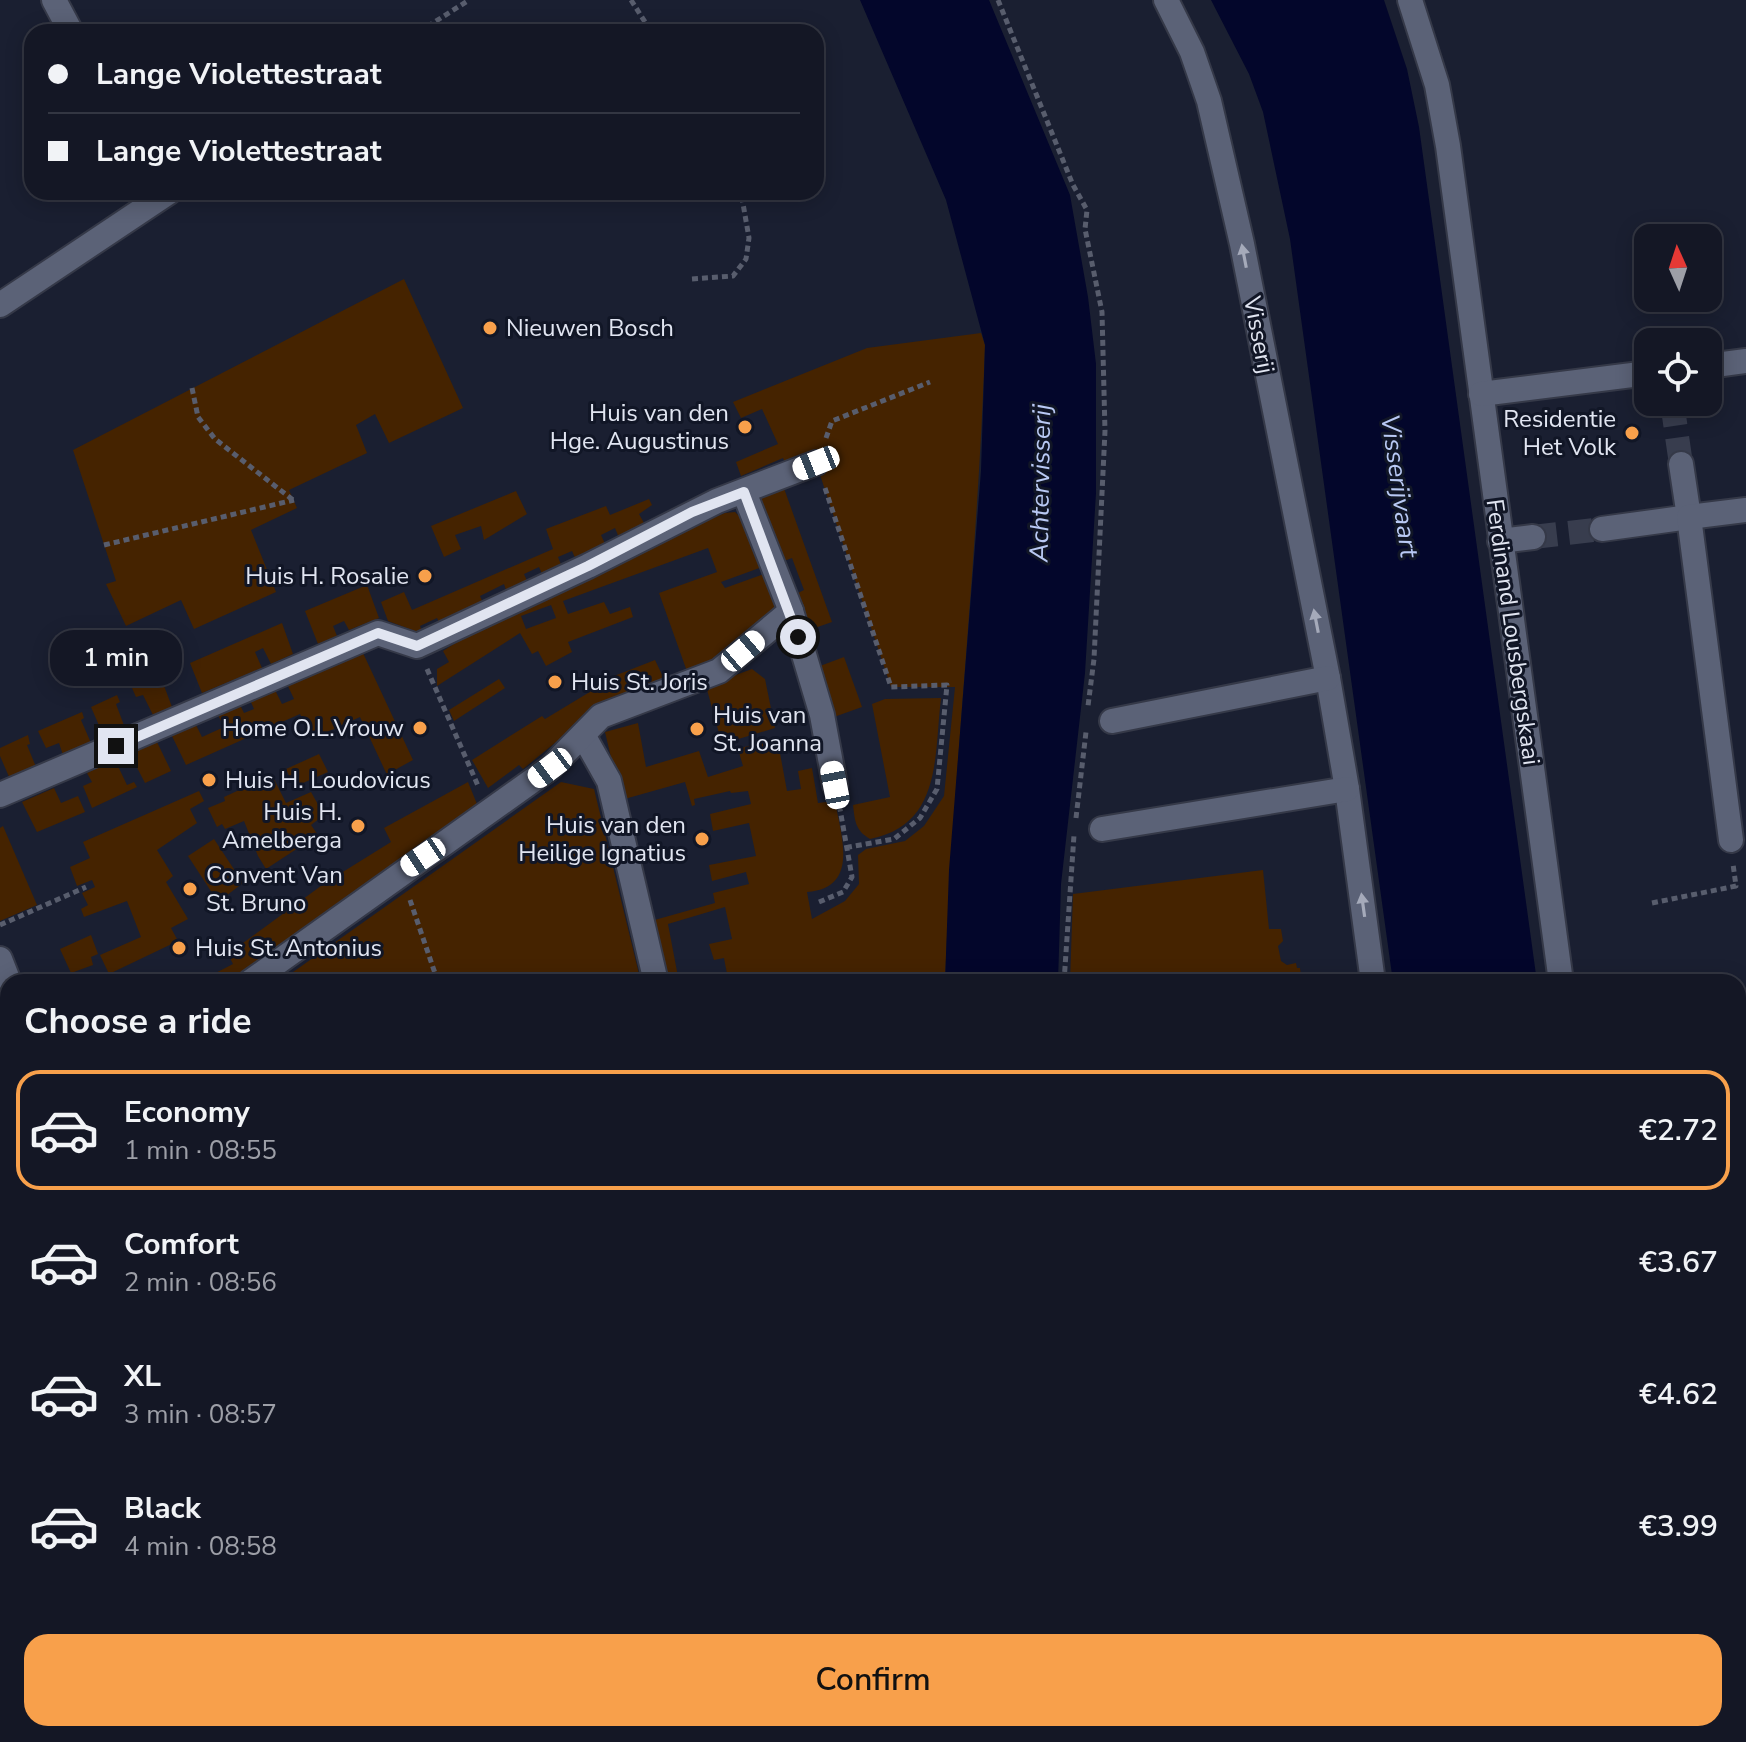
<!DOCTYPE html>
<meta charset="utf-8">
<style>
body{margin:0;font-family:"Nunito Sans",sans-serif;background:#1d202d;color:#f1f3f6;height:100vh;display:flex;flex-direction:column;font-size:30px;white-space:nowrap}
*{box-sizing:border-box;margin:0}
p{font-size:26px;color:#9d9fa7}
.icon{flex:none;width:44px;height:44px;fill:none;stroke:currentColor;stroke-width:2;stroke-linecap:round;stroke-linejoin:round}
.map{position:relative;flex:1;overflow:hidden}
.panel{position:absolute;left:0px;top:974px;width:1746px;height:768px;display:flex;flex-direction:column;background:#141725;border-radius:24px 24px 0 0;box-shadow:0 4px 20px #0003,0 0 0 2px #333642}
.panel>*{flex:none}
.top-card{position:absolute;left:24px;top:24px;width:800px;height:176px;border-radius:24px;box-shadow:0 4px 20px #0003,0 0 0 2px #333642;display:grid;align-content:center;height:176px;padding:0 24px;background:#141725}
.needle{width:52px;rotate:357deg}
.tools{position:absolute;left:1634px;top:224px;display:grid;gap:16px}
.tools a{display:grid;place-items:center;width:88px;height:88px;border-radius:16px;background:#141725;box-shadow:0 4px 20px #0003,0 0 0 2px #333642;font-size:40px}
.end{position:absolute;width:36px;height:36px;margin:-18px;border:10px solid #e1e5f1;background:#111;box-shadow:0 0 0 4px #111}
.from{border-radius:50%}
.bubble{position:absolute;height:56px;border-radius:24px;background:#141725;box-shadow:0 4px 20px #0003,0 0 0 2px #333642;font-size:26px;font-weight:600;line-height:56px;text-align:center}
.car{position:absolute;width:24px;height:48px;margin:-24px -12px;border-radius:10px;box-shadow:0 0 6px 2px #0007;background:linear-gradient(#fff 24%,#345 0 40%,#fff 0 76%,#345 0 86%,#fff 0)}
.top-card b{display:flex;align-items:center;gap:28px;height:76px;font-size:30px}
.top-card b+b{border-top:2px solid #333642}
.top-card i{width:20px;height:20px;background:#f1f3f6}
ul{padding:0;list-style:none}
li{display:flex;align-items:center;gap:24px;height:120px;margin:0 16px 12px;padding:0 8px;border:4px solid transparent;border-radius:24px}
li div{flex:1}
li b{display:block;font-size:30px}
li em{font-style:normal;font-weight:600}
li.selected{border-color:#f8a04b}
li>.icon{width:72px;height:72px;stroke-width:1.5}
h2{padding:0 24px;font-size:36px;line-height:96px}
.action{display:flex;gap:16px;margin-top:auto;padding:16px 24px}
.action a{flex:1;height:92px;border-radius:24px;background:#f8a04b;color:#111;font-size:32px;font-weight:600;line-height:92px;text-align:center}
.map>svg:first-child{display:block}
.green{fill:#452300;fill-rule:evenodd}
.water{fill:#03062b}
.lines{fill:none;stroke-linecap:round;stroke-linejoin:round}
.minor-tunnel{stroke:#383d4e;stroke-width:24;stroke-dasharray:24 12;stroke-linecap:butt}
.minor-casing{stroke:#353948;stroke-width:28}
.path{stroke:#585d6d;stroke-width:5;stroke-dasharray:6 4;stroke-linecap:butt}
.minor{stroke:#5b6277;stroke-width:24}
.oneway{fill:#a5aaba}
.route{stroke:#e1e5f1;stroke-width:10}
.poi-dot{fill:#f8a04b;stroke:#111626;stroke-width:3}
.labels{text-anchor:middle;stroke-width:6;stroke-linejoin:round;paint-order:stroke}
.poi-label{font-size:24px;fill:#e1e5f1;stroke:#111626;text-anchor:start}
.street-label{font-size:24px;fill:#e1e5f1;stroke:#111626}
.water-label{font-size:26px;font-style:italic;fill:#b9c9f4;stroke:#111626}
</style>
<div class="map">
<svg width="1746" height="1742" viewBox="0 0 1746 1742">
<rect width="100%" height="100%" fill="#1a1f31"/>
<g class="green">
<polygon points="404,279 463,408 389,443 375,414 356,425 367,453 289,490 297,508 251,530 276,592 194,629 181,600 126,626 106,584 116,581 73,450"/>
<path d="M 981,333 L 985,345 C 978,558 953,769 945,982 L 759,982 L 758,974 L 728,979 L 724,958 L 714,960 L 709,944 L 732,939 L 725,907 L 668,924 L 679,982 L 666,982 L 651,921 L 715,903 L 713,893 L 749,884 L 746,872 L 712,881 L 709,865 L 756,856 L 749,823 L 713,831 L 710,814 L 751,804 L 748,791 L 731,793 L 730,791 L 694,799 L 695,805 L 692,806 L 685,782 L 621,800 L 605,732 L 638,723 L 646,767 L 699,751 L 708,777 L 743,766 L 738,749 L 777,737 L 787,791 L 801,789 L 798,771 L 812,768 L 818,803 L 835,801 C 841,836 860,888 807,892 L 812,919 L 845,901 L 859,884 L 858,855 L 866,849 L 905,841 L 924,826 L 944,796 L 955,687 L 891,687 L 816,463 L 787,467 L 783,458 L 741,476 L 736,462 L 778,444 L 762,409 L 741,418 L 733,402 L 867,348 Z"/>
<polygon points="781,480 832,622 809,630 796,594 804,590 792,558 784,561 757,490"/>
<polygon points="516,491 527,514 484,540 481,526 455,535 461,549 444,557 431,526"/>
<polygon points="649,499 652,505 639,514 644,523 620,540 615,528 601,535 606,546 576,560 572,551 558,557 562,567 543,576 539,567 524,574 528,583 507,593 504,584 480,596 484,605 441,626 437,618 420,626 423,634 388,621 381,602 404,592 412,610 553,549 546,529 606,506 610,515"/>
<path d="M 735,512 L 740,517 L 762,567 L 721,582 L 725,588 L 764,574 L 777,606 L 775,613 L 712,667 L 689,677 L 659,593 L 717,572 L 708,548 L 563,601 L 568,614 L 604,602 L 610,614 L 630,607 L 633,617 L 568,642 L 572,652 L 546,666 L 538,651 L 532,654 L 520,633 L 437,686 L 437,669 L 449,662 L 443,651 L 471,633 L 673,534 L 725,513 ZM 551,605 L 556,618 L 526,629 L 521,616 Z"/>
<polygon points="367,585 379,618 349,630 344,621 333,626 337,636 318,644 305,611"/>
<polygon points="282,623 293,654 271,664 263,648 255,652 262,668 202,693 190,663"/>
<polygon points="363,653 413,760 391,772 392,776 388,777 360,717 312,739 300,714 186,765 172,736 196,725 202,737 224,727 218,715 240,705 244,713 254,709 250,700 275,690 282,704 294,699 287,684"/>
<polygon points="844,657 862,707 834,717 820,666"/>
<polygon points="655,660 667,685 593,712 523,769 519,765 488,788 472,760 542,716 545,719 593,690 591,685"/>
<polygon points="752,669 765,679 775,728 722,744 706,686"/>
<polygon points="169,673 172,680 163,683 172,707 153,715 143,695 136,697 132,688"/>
<polygon points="499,679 505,688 454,721 449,710"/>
<polygon points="117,695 120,702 116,704 125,728 104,737 91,707"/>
<path d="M 941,698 C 934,756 942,825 870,839 C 855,830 855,821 853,805 L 890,797 L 872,704 L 885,699 Z"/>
<polygon points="82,712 84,718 81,720 91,743 63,755 59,743 46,748 38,731"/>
<polygon points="28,735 30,744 27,745 36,767 10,779 0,756 0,748"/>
<polygon points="157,742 171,771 145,783 130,754"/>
<polygon points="319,754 328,772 294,787 286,769"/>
<polygon points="115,760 127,785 134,782 137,787 92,808 83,786 92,782 87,773"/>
<polygon points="272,775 286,803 311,792 324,815 311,825 318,835 266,869 258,856 244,821 225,829 222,824 217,827 208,808 225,801 224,797"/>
<polygon points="468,782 477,804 476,809 233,982 198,982 233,964 228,954 325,883 391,842 384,828"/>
<polygon points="561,782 594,789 641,982 279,982"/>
<polygon points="54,788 61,803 78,796 85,812 37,832 22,802"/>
<polygon points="199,791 204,801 190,809 197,823 157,850 173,876 166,882 188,919 171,928 178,941 109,974 100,955 141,937 127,901 84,917 81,909 88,905 82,893 95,887 92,880 77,886 70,867 90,858 83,842"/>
<polygon points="3,826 37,905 0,921 0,828"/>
<polygon points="214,839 243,883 218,902 188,856"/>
<polygon points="1263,870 1269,929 1281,929 1283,941 1278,946 1281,961 1287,965 1296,963 1297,968 1300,968 1302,982 1070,982 1073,894"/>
<polygon points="91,935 98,954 91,957 93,965 71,973 60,949"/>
<polygon points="8,1025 8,1064 0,1066 0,1027"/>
</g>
<g class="water">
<polygon points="860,0 989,0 1070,195 1088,297 1096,364 1096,493 1085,673 1061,884 1058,982 945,982 949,870 981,471 985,345 946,200"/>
<polygon points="1211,0 1384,0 1407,69 1419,127 1537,982 1393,982 1290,239 1263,112 1249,74"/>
<polygon points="969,1734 1098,1734 1101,1742 971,1742"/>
<polygon points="1497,1734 1640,1734 1641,1742 1498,1742"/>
</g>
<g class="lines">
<g class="minor-tunnel">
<polyline points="1672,402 1681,464"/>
<polyline points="1533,537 1602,529"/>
</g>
<g class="minor-casing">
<g id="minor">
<polyline points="54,0 71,32"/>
<polyline points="1166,0 1192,52 1209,101 1242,244 1328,678 1347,789 1373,982"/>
<polyline points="1410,0 1437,85 1448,146 1561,982"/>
<polyline points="0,305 169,192"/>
<polyline points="1708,366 1746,361"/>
<polyline points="1481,394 1648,373"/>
<polyline points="744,492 791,611"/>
<polyline points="1602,529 1689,517 1681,464"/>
<polyline points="1500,541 1533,537"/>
<polyline points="1112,721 1328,678"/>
<polyline points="583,735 609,781 656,982"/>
<polyline points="0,795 378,633 417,646 588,566 717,501 816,463"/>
<polyline points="1102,829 1347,789"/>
<polyline points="1731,840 1689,517 1746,510"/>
<polyline points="0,959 9,982"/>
<polyline points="250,982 550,768 601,716 719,671 791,611 822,715 835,785"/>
<polyline points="0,1119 8,1116"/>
<polyline points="0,1240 8,1258"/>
<polyline points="336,1734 345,1742"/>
<polyline points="1476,1734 1477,1742"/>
<polyline points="1663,1734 1664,1742"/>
<polyline points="435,1742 453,1734"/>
</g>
</g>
<g class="path">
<polyline points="631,0 645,22 647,32"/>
<polyline points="998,0 1073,185 1087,210 1085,229 1102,312 1105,431 1094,659 1088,706"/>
<polyline points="419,32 469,0"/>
<polyline points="692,279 733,276 746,259 749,238 741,192"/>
<polyline points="192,388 198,417 215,439 293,500"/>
<polyline points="826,438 832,421 930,382"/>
<polyline points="825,488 891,687 947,685 937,789 920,818 894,839 849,847"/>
<polyline points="104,545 294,500"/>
<polyline points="427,669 479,788"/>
<polyline points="1076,818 1086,732"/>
<polyline points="410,900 438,982"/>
<polyline points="819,902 843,892 852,877 840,809"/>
<polyline points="1652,903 1736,886 1733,864"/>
<polyline points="0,925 86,887"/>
<polyline points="1064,982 1074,835"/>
<polyline points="1112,1734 1115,1742"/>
</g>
<use href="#minor" class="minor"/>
</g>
<defs><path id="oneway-solid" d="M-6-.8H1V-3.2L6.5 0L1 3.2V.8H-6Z" transform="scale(2)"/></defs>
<g class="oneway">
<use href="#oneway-solid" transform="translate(1244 256) rotate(-101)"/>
<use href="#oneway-solid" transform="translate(1316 621) rotate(-101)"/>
<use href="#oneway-solid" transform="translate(1363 905) rotate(-98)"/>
</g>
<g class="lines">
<polyline class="route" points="116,746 378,633 417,646 588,566 692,512 744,492 798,637"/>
</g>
<g class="poi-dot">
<circle cx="490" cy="328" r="8"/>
<circle cx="745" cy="427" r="8"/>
<circle cx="1632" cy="433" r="8"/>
<circle cx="425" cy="576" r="8"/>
<circle cx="555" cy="682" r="8"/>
<circle cx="420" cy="728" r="8"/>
<circle cx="697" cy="729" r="8"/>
<circle cx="209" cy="780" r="8"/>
<circle cx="358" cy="826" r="8"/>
<circle cx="702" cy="839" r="8"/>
<circle cx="190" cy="889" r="8"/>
<circle cx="179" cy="948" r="8"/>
</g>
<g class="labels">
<g class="poi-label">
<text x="506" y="336">Nieuwen Bosch</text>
<text x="729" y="421" text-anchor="end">Huis van den<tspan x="729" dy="28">Hge. Augustinus</tspan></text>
<text x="1616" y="427" text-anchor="end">Residentie<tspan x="1616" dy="28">Het Volk</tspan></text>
<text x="409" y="584" text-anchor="end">Huis H. Rosalie</text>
<text x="571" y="690">Huis St. Joris</text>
<text x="713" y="723">Huis van<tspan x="713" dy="28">St. Joanna</tspan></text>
<text x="404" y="736" text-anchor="end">Home O.L.Vrouw</text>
<text x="225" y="788">Huis H. Loudovicus</text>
<text x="342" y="820" text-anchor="end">Huis H.<tspan x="342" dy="28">Amelberga</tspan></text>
<text x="686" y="833" text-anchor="end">Huis van den<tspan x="686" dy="28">Heilige Ignatius</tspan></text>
<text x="206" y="883">Convent Van<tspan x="206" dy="28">St. Bruno</tspan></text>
<text x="195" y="956">Huis St. Antonius</text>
</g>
<g class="street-label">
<text transform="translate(1259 335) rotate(79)" y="8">Visserij</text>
<text transform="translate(1513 632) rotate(82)" y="8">Ferdinand Lousbergskaai</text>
</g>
<g class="water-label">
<text transform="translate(1040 483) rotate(-89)" y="9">Achtervisserij</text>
<text transform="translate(1400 486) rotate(82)" y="9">Visserijvaart</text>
</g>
</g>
</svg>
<div class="tools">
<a><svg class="needle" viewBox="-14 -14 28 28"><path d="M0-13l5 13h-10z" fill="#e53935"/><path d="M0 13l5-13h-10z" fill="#9d9fa7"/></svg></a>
<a><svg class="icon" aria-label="locate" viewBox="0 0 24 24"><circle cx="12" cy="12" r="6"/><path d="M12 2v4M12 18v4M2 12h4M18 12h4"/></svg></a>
</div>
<i class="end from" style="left:798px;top:637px"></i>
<i class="end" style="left:116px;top:746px"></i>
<div class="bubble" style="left:50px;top:630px;width:132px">1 min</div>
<i class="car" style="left:816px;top:463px;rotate:248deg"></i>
<i class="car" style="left:743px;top:651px;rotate:50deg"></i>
<i class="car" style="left:550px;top:768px;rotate:233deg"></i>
<i class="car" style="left:835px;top:785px;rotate:349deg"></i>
<i class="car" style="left:423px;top:857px;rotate:236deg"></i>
<div class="top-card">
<b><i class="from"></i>Lange Violettestraat</b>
<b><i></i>Lange Violettestraat</b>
</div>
<section class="panel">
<h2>Choose a ride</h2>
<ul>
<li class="selected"><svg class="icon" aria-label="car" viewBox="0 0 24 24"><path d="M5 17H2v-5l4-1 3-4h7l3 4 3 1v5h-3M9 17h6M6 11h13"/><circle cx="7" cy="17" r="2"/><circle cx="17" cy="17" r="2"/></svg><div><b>Economy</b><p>1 min · 08:55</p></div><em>€2.72</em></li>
<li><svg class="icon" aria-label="car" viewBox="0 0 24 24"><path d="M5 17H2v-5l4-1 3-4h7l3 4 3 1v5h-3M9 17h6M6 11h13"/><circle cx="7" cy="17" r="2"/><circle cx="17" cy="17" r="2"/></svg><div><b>Comfort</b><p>2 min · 08:56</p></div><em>€3.67</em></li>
<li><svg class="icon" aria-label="car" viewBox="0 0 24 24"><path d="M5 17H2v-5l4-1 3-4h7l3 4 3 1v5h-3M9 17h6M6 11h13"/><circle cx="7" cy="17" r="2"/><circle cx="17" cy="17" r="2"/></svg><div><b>XL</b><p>3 min · 08:57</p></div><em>€4.62</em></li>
<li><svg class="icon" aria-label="car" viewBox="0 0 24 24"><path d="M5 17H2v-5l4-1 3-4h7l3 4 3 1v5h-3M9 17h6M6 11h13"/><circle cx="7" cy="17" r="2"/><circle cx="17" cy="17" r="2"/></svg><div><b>Black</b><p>4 min · 08:58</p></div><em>€3.99</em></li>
</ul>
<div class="action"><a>Confirm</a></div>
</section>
</div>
